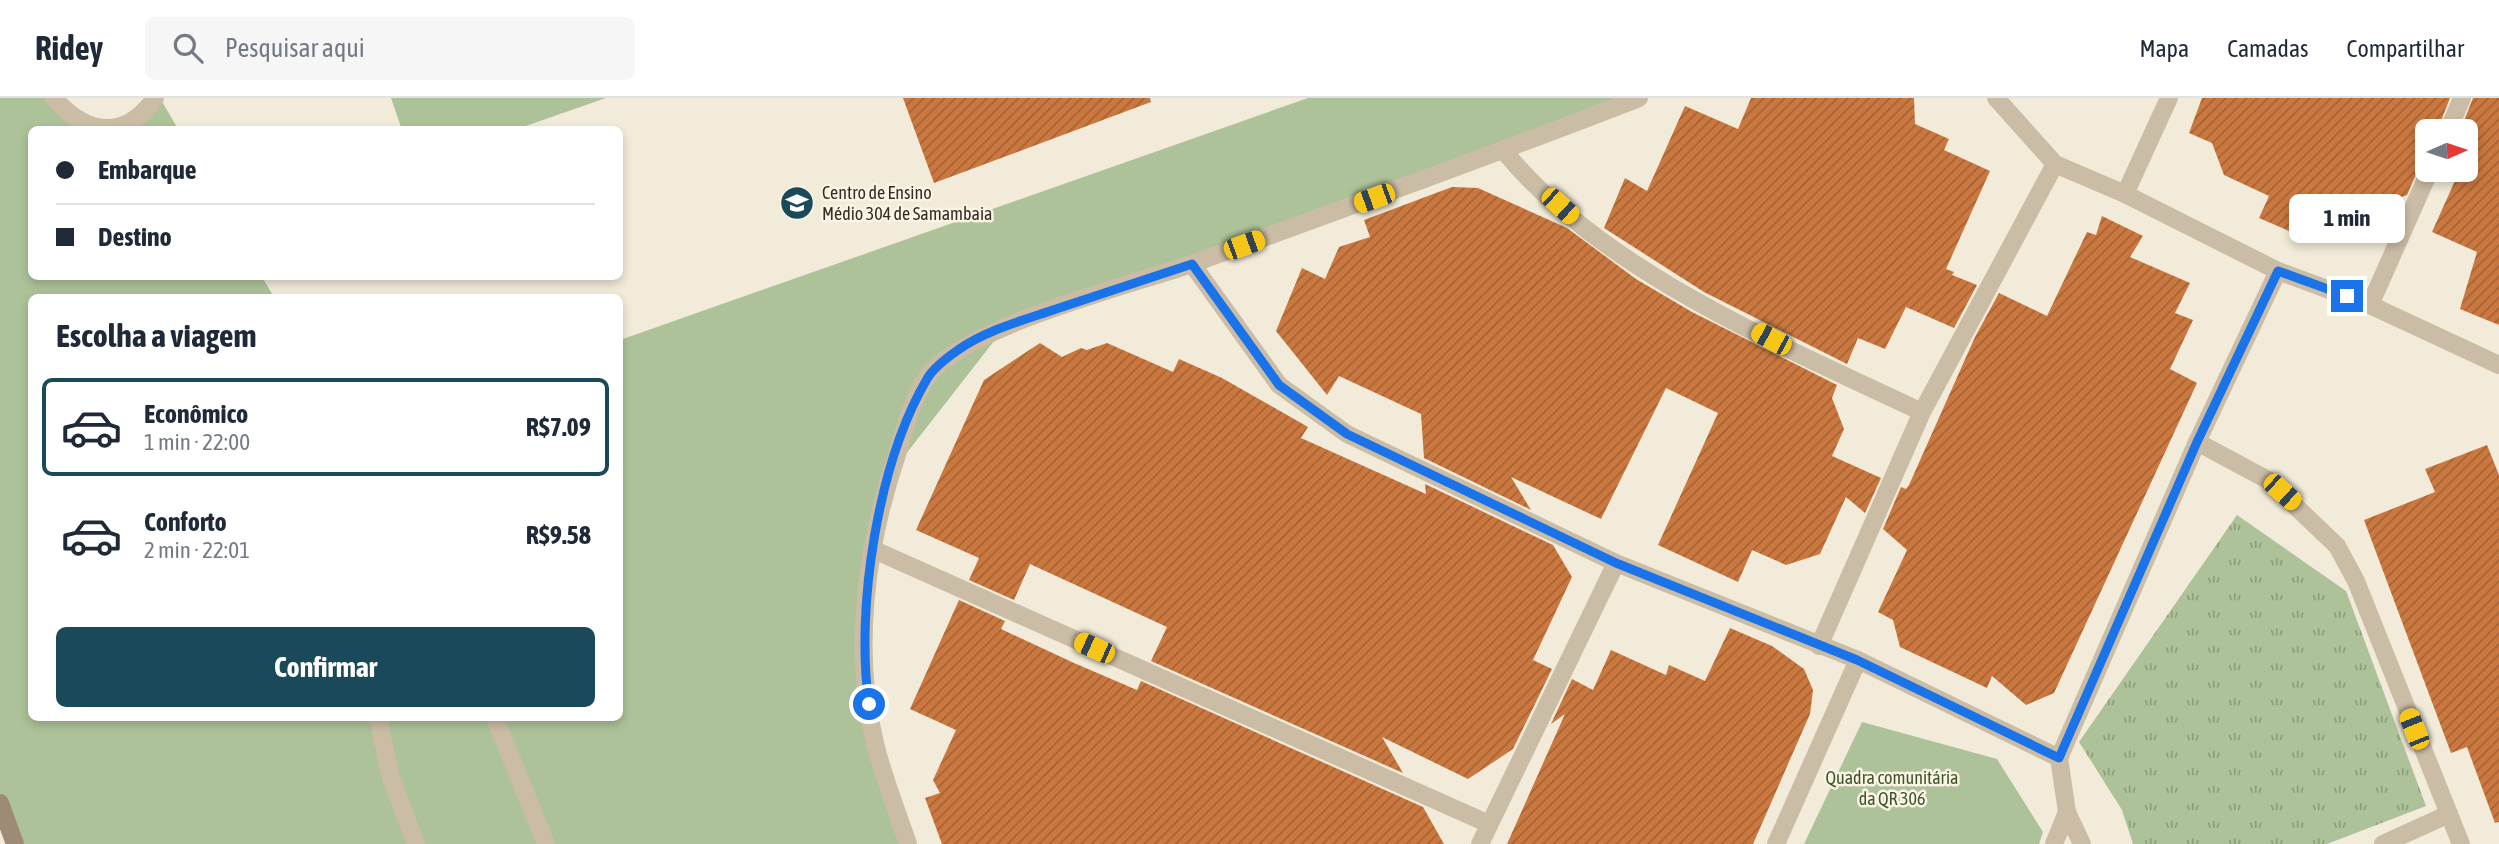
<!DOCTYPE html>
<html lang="pt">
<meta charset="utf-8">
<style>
body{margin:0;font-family:"Asap Condensed",sans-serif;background:#f6f6f7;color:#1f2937;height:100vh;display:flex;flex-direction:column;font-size:26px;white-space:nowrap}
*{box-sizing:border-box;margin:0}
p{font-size:23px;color:#747a83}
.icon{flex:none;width:38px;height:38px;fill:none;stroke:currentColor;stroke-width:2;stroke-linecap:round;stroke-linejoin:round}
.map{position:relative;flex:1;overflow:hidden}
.side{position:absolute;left:28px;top:196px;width:595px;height:427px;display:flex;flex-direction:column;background:#fff;border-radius:10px;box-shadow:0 4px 10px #0003}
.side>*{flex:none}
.banner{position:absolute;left:28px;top:28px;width:595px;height:154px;border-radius:10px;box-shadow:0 4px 10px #0003;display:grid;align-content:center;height:154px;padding:0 28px;background:#fff}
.needle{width:46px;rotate:87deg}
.tools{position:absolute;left:2415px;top:21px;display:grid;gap:14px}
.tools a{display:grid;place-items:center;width:63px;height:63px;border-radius:10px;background:#fff;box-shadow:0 4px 10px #0003;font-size:35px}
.end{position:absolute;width:32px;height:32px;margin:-16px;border:9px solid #1a73e8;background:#fff;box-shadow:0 0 0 4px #fff}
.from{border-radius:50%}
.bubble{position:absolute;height:49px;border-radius:10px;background:#fff;box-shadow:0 4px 10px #0003;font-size:23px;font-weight:700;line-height:49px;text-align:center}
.car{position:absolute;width:21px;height:42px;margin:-21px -10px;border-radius:9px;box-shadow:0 0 5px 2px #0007;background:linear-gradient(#f5c518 24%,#345 0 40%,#f5c518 0 76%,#345 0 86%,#f5c518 0)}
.banner b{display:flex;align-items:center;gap:24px;height:66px;font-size:26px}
.banner b+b{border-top:2px solid #e0e1e3}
.banner i{width:18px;height:18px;background:#1f2937}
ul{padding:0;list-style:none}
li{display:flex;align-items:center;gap:21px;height:98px;margin:0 14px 10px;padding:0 14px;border:4px solid transparent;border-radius:10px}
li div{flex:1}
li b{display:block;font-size:26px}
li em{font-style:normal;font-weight:700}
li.on{border-color:#1a4a59}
li>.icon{width:63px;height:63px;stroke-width:1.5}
h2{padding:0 28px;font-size:32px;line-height:84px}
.button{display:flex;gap:14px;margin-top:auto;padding:14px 28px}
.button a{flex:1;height:80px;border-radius:10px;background:#1a4a59;color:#fff;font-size:28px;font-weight:700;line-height:80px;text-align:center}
header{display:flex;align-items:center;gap:42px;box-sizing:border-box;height:98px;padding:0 35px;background:#fff;border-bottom:2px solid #e0e1e3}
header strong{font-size:33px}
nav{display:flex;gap:38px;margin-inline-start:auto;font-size:24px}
.search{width:490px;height:63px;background:#f6f6f7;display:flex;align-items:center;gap:18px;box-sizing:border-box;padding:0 24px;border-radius:10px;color:#747a83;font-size:26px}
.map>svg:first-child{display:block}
.grass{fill:url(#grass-tufts)}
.park{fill:#adc299}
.building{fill:url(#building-hatch)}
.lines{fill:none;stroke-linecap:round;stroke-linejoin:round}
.minor{stroke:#cbbca5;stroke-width:18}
.secondary{stroke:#9e8b76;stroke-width:18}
.route{stroke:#1a73e8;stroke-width:9}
.labels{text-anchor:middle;stroke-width:5;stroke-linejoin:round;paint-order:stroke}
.poi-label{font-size:18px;fill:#362e26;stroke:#faf4e5;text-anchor:start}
.park-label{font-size:18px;fill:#3e5529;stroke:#faf4e5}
</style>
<header>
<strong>Ridey</strong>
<div class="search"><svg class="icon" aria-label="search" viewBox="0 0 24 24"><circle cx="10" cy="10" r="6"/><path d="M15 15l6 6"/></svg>Pesquisar aqui</div>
<nav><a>Mapa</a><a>Camadas</a><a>Compartilhar</a></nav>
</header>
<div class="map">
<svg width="2499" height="746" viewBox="0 0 2499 746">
<defs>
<pattern id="grass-tufts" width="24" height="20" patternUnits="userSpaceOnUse" patternTransform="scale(1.75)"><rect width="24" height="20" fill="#adc299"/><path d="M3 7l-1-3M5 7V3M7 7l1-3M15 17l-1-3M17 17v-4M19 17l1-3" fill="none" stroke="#8e9e7d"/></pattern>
<pattern id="building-hatch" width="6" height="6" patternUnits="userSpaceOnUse" patternTransform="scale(1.75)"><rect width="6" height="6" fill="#ca783f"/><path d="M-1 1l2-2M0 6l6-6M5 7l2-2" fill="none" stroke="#a56335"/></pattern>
</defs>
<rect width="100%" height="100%" fill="#f2ebd9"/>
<polygon class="grass" points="2237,417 2346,493 2426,708 2327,746 2133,746 2122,712 2079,644"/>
<g class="park">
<polygon points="0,0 54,0 104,30 160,0 178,31 32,32 32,178 262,179 274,199 32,200 32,620 620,620 620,242 1308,0 1639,0 1005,229 891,375 872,451 867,587 908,746 15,746 0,705"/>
<polygon points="391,0 606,0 517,31 402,32"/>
<polygon points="1862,624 1997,661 2043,734 2039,746 1804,746"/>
</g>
<g class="building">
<polygon points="903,0 1150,0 1151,4 934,85"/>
<polygon points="1751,0 1914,0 1915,26 1949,41 1944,52 1990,73 1946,171 1954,174 1952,177 1977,187 1954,230 1906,209 1885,251 1858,240 1847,266 1704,194 1604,130 1625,80 1647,93 1685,8 1738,31"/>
<polygon points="2202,0 2450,0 2437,33 2427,33 2427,61 2420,67 2407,97 2303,139 2259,120 2269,98 2224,77 2212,45 2189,35"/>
<polygon points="2473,0 2499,0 2499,227 2460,211 2477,154 2432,134 2458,76 2437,84 2441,72 2466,72 2466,33 2460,33"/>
<polygon points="1452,89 1478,90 1567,130 1636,181 1692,214 1837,287 1832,300 1844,331 1832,358 1881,380 1865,415 1846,399 1820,456 1786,467 1752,452 1738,484 1658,447 1718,315 1666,290 1601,421 1511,379 1531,412 1424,360 1421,316 1339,278 1327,297 1276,233 1302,170 1325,181 1339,149 1370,139 1364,122"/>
<polygon points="2102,118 2143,138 2130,159 2190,185 2175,215 2193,222 2170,271 2197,285 2054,595 2026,607 1992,578 1987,590 1900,549 1893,522 1878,514 1907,452 1883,431 1901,389 1906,391 1909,387 1975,239 1999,195 2047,218 2087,134 2096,137"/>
<polygon points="1040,245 1062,259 1081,250 1087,252 1107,245 1173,274 1179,261 1222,280 1308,329 1301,340 1426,396 1425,386 1553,447 1572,479 1533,562 1552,571 1513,651 1468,681 1382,639 1403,675 1151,563 1167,529 1030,466 1014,502 969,482 979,460 916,432 984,282"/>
<polygon points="2487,347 2499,377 2499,724 2495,725 2467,649 2451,655 2364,422 2435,394 2425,371"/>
<polygon points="959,502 1005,523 1001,531 1074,565 1137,592 1141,583 1423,709 1444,746 942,746 925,700 940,695 933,682 956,632 910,611"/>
<polygon points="1730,530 1772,548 1804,571 1813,592 1810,616 1753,746 1507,746 1565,616 1551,626 1572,581 1593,592 1611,552 1666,577 1669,567 1705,583"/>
</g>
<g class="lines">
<g class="minor">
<path d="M 54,0 C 86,37 125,43 155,0"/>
<polyline points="1996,0 2055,66 2125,96 2278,173 2370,207 2499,267"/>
<polyline points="2448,33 2462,0"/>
<path d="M 1504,53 C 1601,173 1785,249 1922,314"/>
<polyline points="2125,96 2169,0"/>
<polyline points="1192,166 1279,287 1347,336 1616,465 1858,562"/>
<polyline points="2370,207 2430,72"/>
<polyline points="2197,344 2268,382 2337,448 2356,483 2461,746"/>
<polyline points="872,451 1489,726"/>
<polyline points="1819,548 1922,314 2055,66"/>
<polyline points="378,620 391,680 416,746"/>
<polyline points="495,620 546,746"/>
<path d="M 908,746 C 897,713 883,679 875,645 C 852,552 866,449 896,360 C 904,334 912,300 928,278 C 966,227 1133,187 1197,164 C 1345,110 1493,57 1639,0"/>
<polyline points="1480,746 1616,465"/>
<polyline points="1776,746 1858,562 2059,660"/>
<polyline points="2054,746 2067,714"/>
<polyline points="2082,746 2067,714 2059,660 2197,344 2278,173"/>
<polyline points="2383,746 2449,716"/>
</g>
<polyline class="secondary" points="0,705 15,746"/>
</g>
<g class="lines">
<path class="route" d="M 869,606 C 855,511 878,364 927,281 C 933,270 948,259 958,252 C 986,232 1024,222 1056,211 C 1101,196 1147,181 1192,166 L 1279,287 L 1347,336 L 1616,465 L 1857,562 L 2059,660 L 2197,344 L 2278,173 L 2347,198"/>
</g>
<defs>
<g id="school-disc" transform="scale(1.75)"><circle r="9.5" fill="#1a4a59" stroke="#faf4e5"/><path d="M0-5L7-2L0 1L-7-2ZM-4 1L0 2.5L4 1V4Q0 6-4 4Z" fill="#fff"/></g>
</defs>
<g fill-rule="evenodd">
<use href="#school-disc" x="797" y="105"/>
</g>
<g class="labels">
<g class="poi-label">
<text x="822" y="101">Centro de Ensino<tspan x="822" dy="21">Médio 304 de Samambaia</tspan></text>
</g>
<g class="park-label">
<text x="1892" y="686">Quadra comunitária<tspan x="1892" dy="21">da QR 306</tspan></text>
</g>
</g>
</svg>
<div class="tools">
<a><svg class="needle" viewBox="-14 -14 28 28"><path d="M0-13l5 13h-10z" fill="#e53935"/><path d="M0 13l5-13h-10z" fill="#747a83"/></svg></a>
</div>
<i class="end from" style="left:869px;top:606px"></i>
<i class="end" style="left:2347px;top:198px"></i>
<div class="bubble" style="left:2289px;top:96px;width:116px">1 min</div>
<i class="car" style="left:1374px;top:100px;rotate:250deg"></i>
<i class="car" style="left:1560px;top:108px;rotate:132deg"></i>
<i class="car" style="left:1244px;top:147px;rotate:70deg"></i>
<i class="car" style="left:1771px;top:241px;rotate:298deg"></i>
<i class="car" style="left:2282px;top:394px;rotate:132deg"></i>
<i class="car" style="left:1094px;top:550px;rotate:294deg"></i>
<i class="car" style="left:2414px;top:631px;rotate:338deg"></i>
<div class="banner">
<b><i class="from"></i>Embarque</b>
<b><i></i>Destino</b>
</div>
<section class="side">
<h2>Escolha a viagem</h2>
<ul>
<li class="on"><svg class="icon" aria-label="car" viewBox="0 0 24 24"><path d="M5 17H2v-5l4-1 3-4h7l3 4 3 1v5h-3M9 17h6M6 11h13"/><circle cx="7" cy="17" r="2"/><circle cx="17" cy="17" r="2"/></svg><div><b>Econômico</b><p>1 min · 22:00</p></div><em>R$7.09</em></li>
<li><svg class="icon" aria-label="car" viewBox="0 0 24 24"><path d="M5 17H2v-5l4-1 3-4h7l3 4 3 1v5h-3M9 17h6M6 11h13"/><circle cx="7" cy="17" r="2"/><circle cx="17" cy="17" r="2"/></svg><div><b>Conforto</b><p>2 min · 22:01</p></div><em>R$9.58</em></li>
</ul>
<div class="button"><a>Confirmar</a></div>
</section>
</div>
